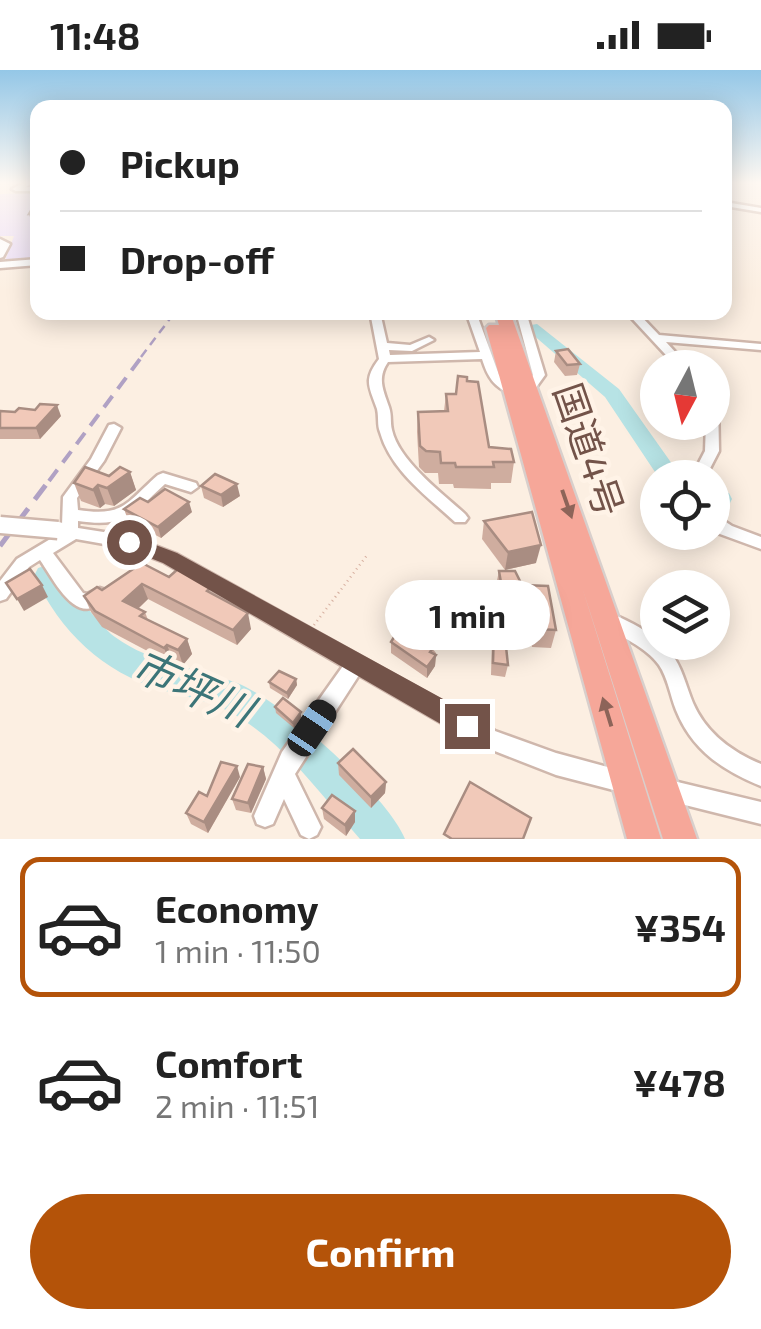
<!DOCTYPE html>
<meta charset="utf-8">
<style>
body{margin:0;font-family:"Exo 2","Noto Sans JP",sans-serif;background:#f6f6f6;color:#222;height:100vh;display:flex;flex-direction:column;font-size:38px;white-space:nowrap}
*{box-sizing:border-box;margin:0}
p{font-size:32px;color:#767676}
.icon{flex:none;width:55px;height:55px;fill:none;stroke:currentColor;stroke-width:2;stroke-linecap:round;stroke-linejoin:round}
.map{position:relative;height:769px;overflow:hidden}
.side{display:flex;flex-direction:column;background:#fff;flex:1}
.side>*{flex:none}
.banner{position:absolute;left:30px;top:30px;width:702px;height:220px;border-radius:20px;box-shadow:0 5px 25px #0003;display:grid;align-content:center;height:220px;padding:0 30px;background:#fff}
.needle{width:65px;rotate:187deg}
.buttons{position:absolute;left:640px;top:280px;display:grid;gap:20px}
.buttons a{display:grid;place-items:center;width:90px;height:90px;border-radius:50%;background:#fff;box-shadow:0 5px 25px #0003;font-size:50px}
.end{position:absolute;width:45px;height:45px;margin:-22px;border:12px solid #735349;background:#fff;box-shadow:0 0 0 5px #fff}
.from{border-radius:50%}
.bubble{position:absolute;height:70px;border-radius:35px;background:#fff;box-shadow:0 5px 25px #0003;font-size:32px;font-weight:700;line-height:70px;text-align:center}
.car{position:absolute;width:30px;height:60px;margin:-30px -15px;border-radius:12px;box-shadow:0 0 8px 2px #0007;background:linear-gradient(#222 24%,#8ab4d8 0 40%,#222 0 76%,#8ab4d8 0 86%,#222 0)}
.banner b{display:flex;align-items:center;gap:35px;height:95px;font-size:38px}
.banner b+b{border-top:2px solid #e0e0e0}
.banner i{width:25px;height:25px;background:#222}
ul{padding:18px 0 0;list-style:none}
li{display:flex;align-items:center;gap:30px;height:140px;margin:0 20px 15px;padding:0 10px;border:5px solid transparent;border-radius:20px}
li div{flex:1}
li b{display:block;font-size:38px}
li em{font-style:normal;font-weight:700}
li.active{border-color:#b45309}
li>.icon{width:90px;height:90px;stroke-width:1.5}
.button{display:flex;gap:20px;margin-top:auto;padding:20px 30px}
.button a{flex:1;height:115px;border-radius:60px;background:#b45309;color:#fff;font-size:40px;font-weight:700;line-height:115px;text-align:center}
.status{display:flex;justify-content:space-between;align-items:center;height:70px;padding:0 50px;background:#fff;direction:ltr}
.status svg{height:28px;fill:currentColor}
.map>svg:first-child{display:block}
.education{fill:#ecdef8}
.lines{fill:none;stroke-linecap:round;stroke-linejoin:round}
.river{fill:#b7e3e5;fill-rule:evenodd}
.minor-casing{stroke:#cfb7ac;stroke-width:5}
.highway-casing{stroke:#d8cfcc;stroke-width:5}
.path{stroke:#d5ad9d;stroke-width:2.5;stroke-dasharray:1 4;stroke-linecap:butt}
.minor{fill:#fff;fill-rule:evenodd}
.highway{fill:#f6a799;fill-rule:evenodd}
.rail-far2{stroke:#b0a1c4;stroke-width:2.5;stroke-dasharray:9 6;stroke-linecap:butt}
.rail-far1{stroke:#b0a1c4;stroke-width:4;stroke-dasharray:14 9;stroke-linecap:butt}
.rail{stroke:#b0a1c4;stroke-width:5;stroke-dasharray:18 11;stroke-linecap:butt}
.minor-bridge-casing{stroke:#cfb7ac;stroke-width:21;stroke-linecap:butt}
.minor-bridge{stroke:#fff;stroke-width:16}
.wall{fill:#cfad9f}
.shaded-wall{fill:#a98d82}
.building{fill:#f1c9b9;stroke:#a98d82;stroke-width:2.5}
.oneway{fill:#8d6459}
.route{fill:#735349}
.labels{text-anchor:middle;stroke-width:9;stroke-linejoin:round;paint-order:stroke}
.near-street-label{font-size:38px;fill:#735349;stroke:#fff3e7}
.near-water-label{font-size:42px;font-style:italic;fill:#3c7578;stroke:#fff3e7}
</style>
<div class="status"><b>11:48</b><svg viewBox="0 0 49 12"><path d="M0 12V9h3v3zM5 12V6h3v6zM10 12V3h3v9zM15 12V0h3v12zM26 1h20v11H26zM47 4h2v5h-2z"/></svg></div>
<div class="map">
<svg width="761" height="769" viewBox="0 0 761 769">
<rect width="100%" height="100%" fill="#fcefe2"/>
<polygon class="education" points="37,123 37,189 5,191 14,166 0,166 0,124"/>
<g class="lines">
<g class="river">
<polygon points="537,254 619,319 682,408 659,408 605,327 531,263 531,255"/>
<polygon points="712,419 729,423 732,429 729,435 712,436"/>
<path d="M 48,495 C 58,498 96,553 115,567 C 152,594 196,597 237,613 C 281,630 388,726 405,769 L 360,769 C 322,726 285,674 235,645 C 213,631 186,627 162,620 C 102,602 61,562 34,506 L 38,498 Z"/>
</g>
<g class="minor-casing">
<g id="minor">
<polygon points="23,113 32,113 26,117 38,117 38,121 16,121 12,119"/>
<polygon points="725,132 761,138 761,142 725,136"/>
<polygon points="0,169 10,174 3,187 0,188"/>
<polygon points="38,189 38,195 0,198 0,192"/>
<path d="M 370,242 L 380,242 L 387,273 L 410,275 L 429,267 L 434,270 L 412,281 L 389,280 L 390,285 L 480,282 L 466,242 L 476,242 L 499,305 L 519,321 L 513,325 C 494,317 488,308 482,289 L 388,292 C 377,308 383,320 389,337 C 392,346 390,352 392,360 C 399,391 442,423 465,444 L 468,448 L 465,452 L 455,452 C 427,426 391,401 380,362 C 377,355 379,348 377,339 C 369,316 363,310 379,289 Z"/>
<polygon points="516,242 526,242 545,305 532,323 528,324 522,320 533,305"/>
<polygon points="626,242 637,242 659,265 761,274 761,280 666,272 690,298 678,298"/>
<polygon points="712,325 718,329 719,381 705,408 691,408 705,381 706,352 712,352"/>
<path d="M 114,354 L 121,358 L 104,391 L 77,428 L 78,440 C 124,447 126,433 158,405 L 163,403 L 196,413 L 198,417 L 191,422 L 165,414 C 132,444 127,458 78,451 L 78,458 L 129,466 L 176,484 L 495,661 L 556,683 L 637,705 L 640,713 L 637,721 L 629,724 L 556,705 L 482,676 L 359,605 L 295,704 L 321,757 L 317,765 L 309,769 L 301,765 L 284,729 L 273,754 L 265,757 L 257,754 L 254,746 L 282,682 L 343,596 L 164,492 L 127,478 L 76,469 L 53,483 L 83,523 L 87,524 L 100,518 L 106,520 L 109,525 C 79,563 56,513 40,490 L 29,497 L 6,529 L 0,531 L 0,511 L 17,489 L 57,465 L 50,460 L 52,456 L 62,455 L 63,427 L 91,389 L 109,355 Z"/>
<polygon points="712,443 732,456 761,467 761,479 720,464 712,457"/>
<path d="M 607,542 C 628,550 659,566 671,583 C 682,597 686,616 693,633 C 706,663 732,682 761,694 L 761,716 C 722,700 692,680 676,640 C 670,625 668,608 659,595 C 645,576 621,567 601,555 L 598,550 L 601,545 Z"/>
<polygon points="665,709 761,732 761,754 657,728 654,720 657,712"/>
</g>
</g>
<g class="highway-casing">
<polygon id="highway" points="495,242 510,242 697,769 663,769 582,517 661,769 627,769 486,258 489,255 499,255"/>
</g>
<polyline class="path" points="314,555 368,484"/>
<use href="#minor" class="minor"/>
<use href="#highway" class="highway"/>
<polyline class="rail-far2" points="141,287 175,242"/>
<polyline class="rail-far1" points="49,411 143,285"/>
<polyline class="rail" points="0,476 51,408"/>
<g class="minor-bridge-casing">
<polyline id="minor-bridge" points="0,455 58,460"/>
</g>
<use href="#minor-bridge" class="minor-bridge"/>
</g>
<g class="wall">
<polygon points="556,281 580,294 577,305 565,306 554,292"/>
<polygon points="467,311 489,377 514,392 511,413 491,413 491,419 454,418 453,414 439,414 438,403 425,403 419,397 417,362 418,342 444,341 446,324 456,324"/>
<polygon points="0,341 61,346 40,369 0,369"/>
<polygon points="130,402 136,420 114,436 105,434 100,438 81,431 74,413"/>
<polygon points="201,416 240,426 223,437 204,428"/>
<polygon points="148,432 192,442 161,468 128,450 124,439"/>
<polygon points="484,451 536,493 505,500 482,469"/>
<polygon points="499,501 522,515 556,560 551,578 532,577 528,556 501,555 495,520"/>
<polygon points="169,507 215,525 251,559 237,575 148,529 138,539 145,542 148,550 187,569 192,584 183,595 173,590 170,593 102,557 91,542 84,526 102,520"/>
<polygon points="423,556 419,562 436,583 435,596 427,608 391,583 391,572"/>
<polygon points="494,557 508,595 505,607 491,605 492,569"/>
<polygon points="296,609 297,615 288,629 270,618 269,612"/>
<polygon points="275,637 301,648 294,658 276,643"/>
<polygon points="338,693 386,712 385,723 371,738 339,705"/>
<polygon points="263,697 266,709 251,743 236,740 232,729"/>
<polygon points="240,707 208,763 191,754 186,743 207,726"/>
<polygon points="322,738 355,741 355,752 346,766 324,749"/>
</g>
<g class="shaded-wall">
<polygon points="38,143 38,157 33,157 29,144"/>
<polygon points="57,335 61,346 40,369 36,358"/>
<polygon points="130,402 136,420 114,436 107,418"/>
<polygon points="237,414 240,426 223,437 221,425"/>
<polygon points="98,415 105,434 100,438 93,420"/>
<polygon points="189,432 192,442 161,468 158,457"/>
<polygon points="541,475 536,493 505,500 508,482"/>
<polygon points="142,514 148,529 130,546 123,531"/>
<polygon points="42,515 48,527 24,541 17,529"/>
<polygon points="248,543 251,559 237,575 233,560"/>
<polygon points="424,545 423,556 413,570 413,559"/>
<polygon points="187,569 192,584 183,595 178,580"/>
<polygon points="167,575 173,590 170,593 164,578"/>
<polygon points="436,585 435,596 427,608 427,597"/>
<polygon points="296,609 297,615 288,629 287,623"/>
<polygon points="301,642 301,648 294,658 293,653"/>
<polygon points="237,696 240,707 208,763 204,752"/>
<polygon points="263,697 266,709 251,743 248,733"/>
<polygon points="386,712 385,723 371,738 371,727"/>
<polygon points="355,741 355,752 346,766 345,755"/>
</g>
<g class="building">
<polygon points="38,131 38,143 29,144 36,132"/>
<polygon points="568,279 580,294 567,295 556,281"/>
<polygon points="458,306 467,307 467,311 478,312 489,377 511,379 514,392 493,392 494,397 456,397 455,393 441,393 440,382 426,381 420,376 418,342 448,341 446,324 456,324"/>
<polygon points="40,334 57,335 36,358 0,358 0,341 15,342 19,338 35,340"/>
<polygon points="85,397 109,406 120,397 130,402 107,418 98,415 93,420 74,413"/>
<polygon points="215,404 237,414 221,425 201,416"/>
<polygon points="165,419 189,432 158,457 124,439 140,428 148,432"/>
<polygon points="532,442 541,475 508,482 484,451"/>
<polygon points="142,493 169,507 179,498 212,516 207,521 248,543 233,560 142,514 123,531 145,542 140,546 187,569 178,580 167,575 164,578 95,541 84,526 97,517 102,520"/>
<polygon points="30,499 42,515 17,529 6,513"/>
<polygon points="499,501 515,501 522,515 548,516 556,560 537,559 533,537 505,536"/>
<polygon points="412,538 424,545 413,559 437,572 430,582 436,585 427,597 391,572"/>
<polygon points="494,557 504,558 508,595 493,593"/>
<polygon points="279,601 296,609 287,623 269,612"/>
<polygon points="283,628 301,642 293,653 275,637"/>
<polygon points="353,679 386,712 371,727 338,693"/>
<polygon points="221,692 237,696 204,752 186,743 199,722 207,726"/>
<polygon points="248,694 263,697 248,733 232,729"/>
<polygon points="470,712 531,748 523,769 452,769 444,764"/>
<polygon points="332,725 355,741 345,755 322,738"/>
</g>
<defs><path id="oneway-solid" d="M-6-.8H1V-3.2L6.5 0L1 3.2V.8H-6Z" transform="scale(2.5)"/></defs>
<g class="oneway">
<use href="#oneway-solid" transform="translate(567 434) rotate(71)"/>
<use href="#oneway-solid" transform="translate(607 642) rotate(-107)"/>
</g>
<linearGradient id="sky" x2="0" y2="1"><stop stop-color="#94c7e7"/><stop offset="0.51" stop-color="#fef8f2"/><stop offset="1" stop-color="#fef8f2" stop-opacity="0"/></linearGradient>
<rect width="761" height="221" fill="url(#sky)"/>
<polygon class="route" points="129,465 177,483 476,647 479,656 476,664 467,667 458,664 163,493 122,477 122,467"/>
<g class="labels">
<g class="near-street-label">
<text transform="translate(588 380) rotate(71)" y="13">国道4号</text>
</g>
<g class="near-water-label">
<text transform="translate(193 618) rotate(24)" y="15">市坪川</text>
</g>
</g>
</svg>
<div class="buttons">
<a><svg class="needle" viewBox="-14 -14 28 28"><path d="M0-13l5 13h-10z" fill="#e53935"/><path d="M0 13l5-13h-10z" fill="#767676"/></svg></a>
<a><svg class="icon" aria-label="locate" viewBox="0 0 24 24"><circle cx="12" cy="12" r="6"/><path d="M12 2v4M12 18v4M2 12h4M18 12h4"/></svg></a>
<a><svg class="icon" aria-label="layers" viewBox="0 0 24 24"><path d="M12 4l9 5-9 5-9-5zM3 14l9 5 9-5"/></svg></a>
</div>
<i class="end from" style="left:129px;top:472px"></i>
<i class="end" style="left:467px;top:656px"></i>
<div class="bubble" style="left:385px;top:510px;width:165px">1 min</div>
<i class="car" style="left:312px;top:658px;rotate:34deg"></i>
<div class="banner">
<b><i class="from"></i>Pickup</b>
<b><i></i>Drop-off</b>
</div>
</div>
<section class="side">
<ul>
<li class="active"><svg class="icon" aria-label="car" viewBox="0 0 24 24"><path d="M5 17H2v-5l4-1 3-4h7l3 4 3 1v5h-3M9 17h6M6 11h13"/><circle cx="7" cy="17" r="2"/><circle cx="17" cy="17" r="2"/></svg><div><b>Economy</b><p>1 min · 11:50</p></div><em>¥354</em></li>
<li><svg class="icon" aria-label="car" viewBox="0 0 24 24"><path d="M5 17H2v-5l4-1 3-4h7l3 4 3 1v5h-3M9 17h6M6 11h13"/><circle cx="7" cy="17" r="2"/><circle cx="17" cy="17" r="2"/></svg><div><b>Comfort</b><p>2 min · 11:51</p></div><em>¥478</em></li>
</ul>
<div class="button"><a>Confirm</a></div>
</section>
